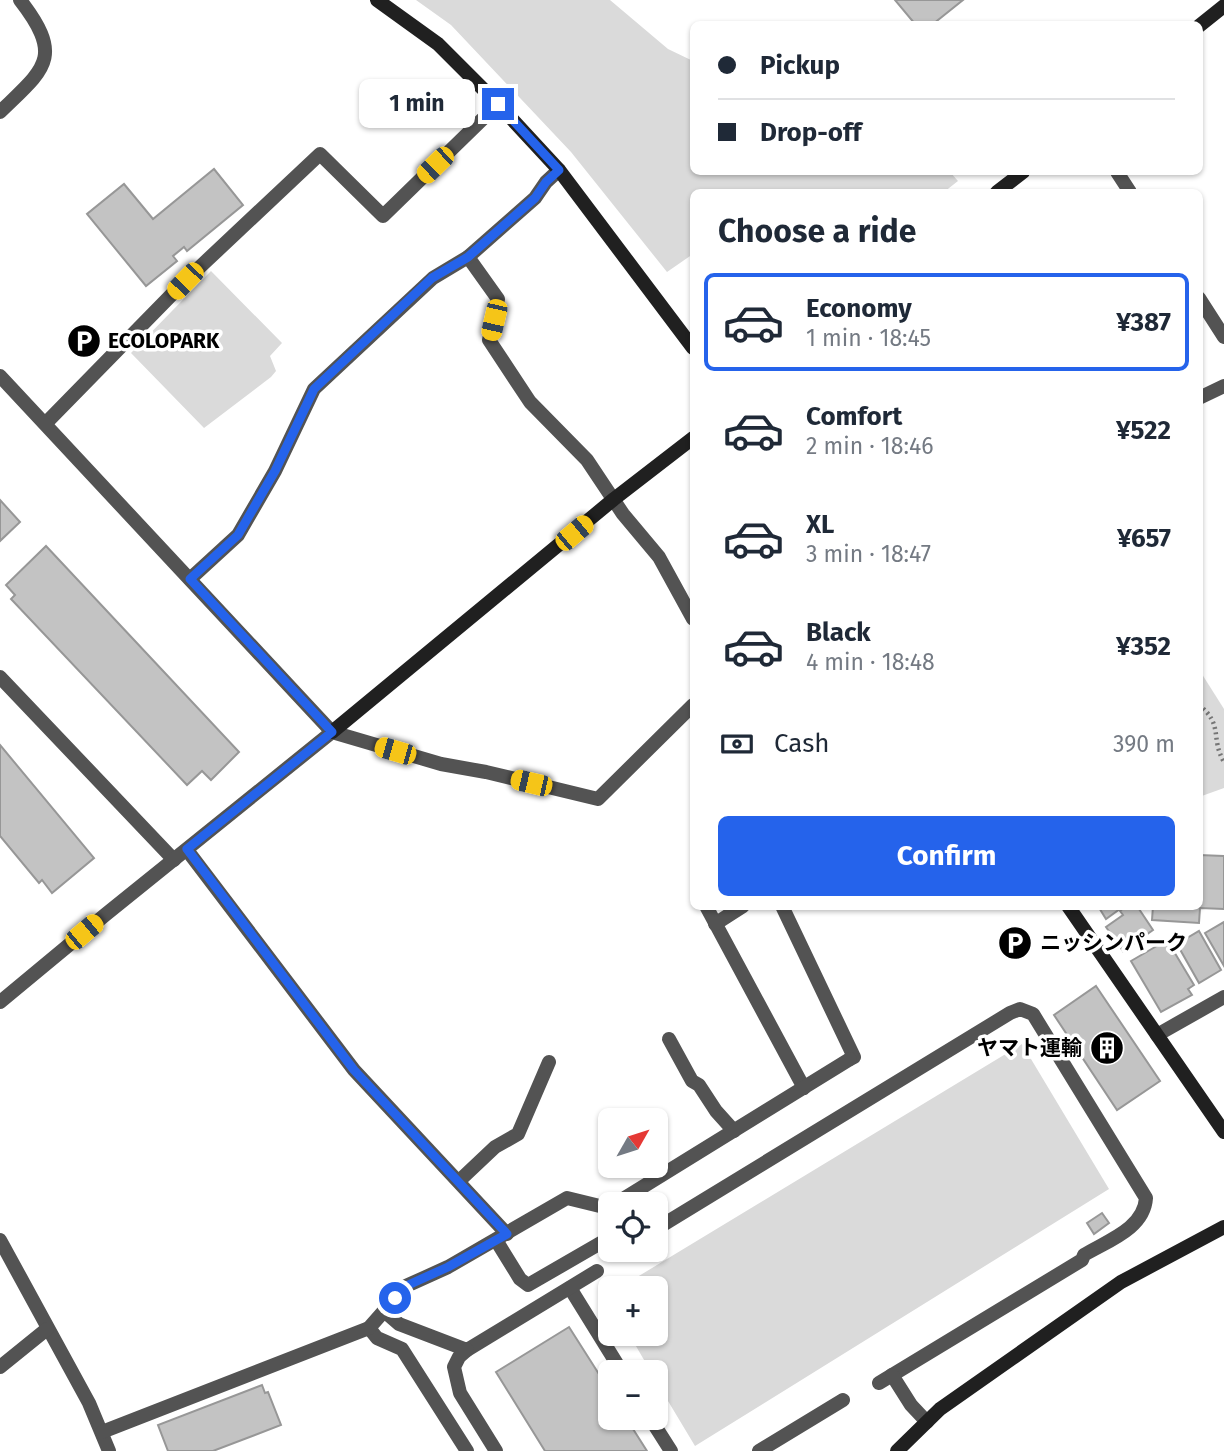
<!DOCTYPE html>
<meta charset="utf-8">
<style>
body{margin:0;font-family:"Fira Sans","Noto Sans JP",sans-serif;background:#f6f6f7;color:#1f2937;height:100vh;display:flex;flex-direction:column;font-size:26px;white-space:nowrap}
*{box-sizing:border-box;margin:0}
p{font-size:23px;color:#747a83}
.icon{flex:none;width:38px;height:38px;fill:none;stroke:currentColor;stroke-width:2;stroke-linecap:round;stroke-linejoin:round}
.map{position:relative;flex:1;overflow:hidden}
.details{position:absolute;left:690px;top:189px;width:513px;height:721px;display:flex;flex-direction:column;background:#fff;border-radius:10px;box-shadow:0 2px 5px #0004}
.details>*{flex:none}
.guide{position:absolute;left:690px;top:21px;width:513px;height:154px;border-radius:10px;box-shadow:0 2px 5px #0004;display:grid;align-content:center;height:154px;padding:0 28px;background:#fff}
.needle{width:46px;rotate:51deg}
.controls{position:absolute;left:598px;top:1108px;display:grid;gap:14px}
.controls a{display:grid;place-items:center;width:70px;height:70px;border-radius:10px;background:#fff;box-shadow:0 2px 5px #0004;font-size:35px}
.end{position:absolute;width:32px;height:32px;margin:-16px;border:9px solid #2563eb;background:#fff;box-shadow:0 0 0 4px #fff}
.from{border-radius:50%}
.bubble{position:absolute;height:49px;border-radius:10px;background:#fff;box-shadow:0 2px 5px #0004;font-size:23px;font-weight:700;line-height:49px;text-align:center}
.car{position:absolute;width:21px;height:42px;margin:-21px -10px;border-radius:9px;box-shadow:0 0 5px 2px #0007;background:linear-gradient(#f5c518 24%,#345 0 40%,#f5c518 0 76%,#345 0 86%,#f5c518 0)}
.guide b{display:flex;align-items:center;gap:24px;height:66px;font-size:26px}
.guide b+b{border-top:2px solid #e0e1e3}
.guide i{width:18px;height:18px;background:#1f2937}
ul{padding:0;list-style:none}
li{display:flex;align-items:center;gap:21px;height:98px;margin:0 14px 10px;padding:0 14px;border:4px solid transparent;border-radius:10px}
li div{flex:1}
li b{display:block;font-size:26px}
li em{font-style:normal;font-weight:700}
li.current{border-color:#2563eb}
li>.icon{width:63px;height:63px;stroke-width:1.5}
h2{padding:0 28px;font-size:32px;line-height:84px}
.pay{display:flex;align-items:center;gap:18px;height:77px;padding:0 28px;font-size:26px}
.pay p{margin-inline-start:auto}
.button{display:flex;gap:14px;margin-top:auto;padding:14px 28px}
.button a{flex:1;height:80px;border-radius:10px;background:#2563eb;color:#fff;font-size:28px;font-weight:700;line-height:80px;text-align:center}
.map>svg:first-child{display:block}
.green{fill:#dadada}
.building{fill:#c3c3c3;stroke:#979797;stroke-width:2}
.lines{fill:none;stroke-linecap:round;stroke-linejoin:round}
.path{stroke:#757575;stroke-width:4.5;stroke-dasharray:2 3.5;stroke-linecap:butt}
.lane{stroke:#535353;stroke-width:14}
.street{stroke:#535353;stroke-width:14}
.secondary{stroke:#202020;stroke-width:14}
.route{stroke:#2563eb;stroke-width:9}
.labels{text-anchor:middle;stroke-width:7;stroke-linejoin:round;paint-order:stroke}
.poi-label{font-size:21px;font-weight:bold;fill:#000;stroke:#fff;text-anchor:start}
</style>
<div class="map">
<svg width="1224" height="1451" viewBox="0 0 1224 1451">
<rect width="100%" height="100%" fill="#fff"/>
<g class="green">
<polygon points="416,0 610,0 668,49 693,61 693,172 950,172 958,181 944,192 693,192 693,254 667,272 571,152 451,25"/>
<polygon points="211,271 282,343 270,356 276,371 271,377 204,428 131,353"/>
<polygon points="1200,671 1224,709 1224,788 1199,797"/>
<polygon points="1022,1044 1109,1189 695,1446 656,1381 656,1372 651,1372 629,1334 656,1334 656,1288 619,1288"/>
</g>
<g class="building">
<polygon points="895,0 963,0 933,24 915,24"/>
<polygon points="214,169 243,205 187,251 184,247 173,256 177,261 146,286 87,214 124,184 153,219"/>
<polygon points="0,500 20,522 0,541"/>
<polygon points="46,546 239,752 211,780 202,771 187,785 11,599 15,595 6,585"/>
<polygon points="0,745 94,858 52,893 42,880 39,883 0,836"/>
<polygon points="1199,855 1224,856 1224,909 1200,908 1199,923 1152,920 1153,906 1199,906"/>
<polygon points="1098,906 1124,906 1106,919"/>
<polygon points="1126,906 1137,906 1153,930 1123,951 1106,927 1123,915 1120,911"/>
<polygon points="1224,922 1224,966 1205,933"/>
<polygon points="1199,931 1221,970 1199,983 1177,944"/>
<polygon points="1167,940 1194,985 1188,989 1192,995 1161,1012 1131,961"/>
<polygon points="1096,986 1160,1081 1117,1110 1054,1015"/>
<polygon points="1102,1213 1109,1223 1094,1234 1087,1223"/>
<polygon points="569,1327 611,1393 611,1418 626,1418 647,1451 545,1451 496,1372"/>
<polygon points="262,1385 265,1393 268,1392 281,1425 213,1451 168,1451 158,1425"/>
</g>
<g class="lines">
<path class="path" d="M 1199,705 C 1224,725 1210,738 1224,762"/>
<g class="lane">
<path d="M 0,112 C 44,69 65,58 20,0"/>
<polyline points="468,257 498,299 489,340 530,402 587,460 623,514 659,557 693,619"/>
<polyline points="46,423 185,281 320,154 383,216 498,104"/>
<polyline points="190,579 238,535 275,471 314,389 433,278 468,257 535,198 546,182 559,170"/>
<polyline points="0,677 174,860"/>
<polyline points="187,850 354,1070 507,1234"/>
<polyline points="706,906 804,1088"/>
<polyline points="782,906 854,1057 850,1059"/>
<polyline points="715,924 743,906"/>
<polyline points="1157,1035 1224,997"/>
<polyline points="669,1039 692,1081 699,1085 716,1111 734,1131"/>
<polyline points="459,1181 495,1147 518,1134 549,1062"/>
<path d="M 656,1229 L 1010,1013 L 1020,1009 L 1033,1014 L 1146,1198 C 1144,1229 1107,1241 1084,1255 L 1082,1260 L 879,1383"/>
<polyline points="496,1240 520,1279 528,1285 611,1237"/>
<polyline points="570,1288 622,1372"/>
<polyline points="384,1311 399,1324 467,1350 597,1271"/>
<polyline points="369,1328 377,1338 402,1349 467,1451"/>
<polyline points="467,1350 459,1357 454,1367 460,1393 496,1451"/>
<polyline points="892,1375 911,1405 927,1422"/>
<polyline points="650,1418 671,1451"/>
<polyline points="759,1451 843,1400"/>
</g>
<g class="street">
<polyline points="1117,172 1130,192"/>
<polyline points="1199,298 1224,337"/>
<polyline points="0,376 332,732 441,764 486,772 598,799 693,705"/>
<polyline points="1199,398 1224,386"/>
<polyline points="0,1002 105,915 332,732"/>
<polyline points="615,1204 850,1059"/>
<polyline points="0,1240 89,1403 109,1451"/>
<polyline points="0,1367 47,1329"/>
<polyline points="102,1432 369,1328 406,1286 448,1267 567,1198 608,1208 611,1207"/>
</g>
<g class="secondary">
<polyline points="377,0 438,44 498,104 559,170 693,348"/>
<polyline points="1199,26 1224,6"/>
<polyline points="997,192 1023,172"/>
<polyline points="332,732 614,499 693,438"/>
<polyline points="1068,906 1224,1132"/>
<polyline points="897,1451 940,1409 1121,1282 1224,1227"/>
</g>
</g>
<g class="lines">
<polyline class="route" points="395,1298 406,1286 448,1267 507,1234 354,1070 187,849 332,732 190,579 238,535 275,471 314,389 432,278 468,257 535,198 546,182 559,170 498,104"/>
</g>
<defs>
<g id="parking-disc" transform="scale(1.75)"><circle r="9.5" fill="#000" stroke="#fff"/><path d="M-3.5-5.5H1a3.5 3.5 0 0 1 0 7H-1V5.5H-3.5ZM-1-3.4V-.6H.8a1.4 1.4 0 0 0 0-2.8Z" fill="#fff"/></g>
<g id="building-disc" transform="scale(1.75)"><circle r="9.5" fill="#000" stroke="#fff"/><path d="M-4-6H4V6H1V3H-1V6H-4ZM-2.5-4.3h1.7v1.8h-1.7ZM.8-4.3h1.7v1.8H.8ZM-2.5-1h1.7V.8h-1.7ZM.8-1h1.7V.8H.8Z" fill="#fff"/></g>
</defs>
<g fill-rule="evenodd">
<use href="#parking-disc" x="84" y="341"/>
<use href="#parking-disc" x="1015" y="943"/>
<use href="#building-disc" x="1107" y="1048"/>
</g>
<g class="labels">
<g class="poi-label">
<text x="108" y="348">ECOLOPARK</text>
<text x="1040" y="950">ニッシンパーク</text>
<text x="1082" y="1055" text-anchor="end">ヤマト運輸</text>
</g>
</g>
</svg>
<div class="controls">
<a><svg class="needle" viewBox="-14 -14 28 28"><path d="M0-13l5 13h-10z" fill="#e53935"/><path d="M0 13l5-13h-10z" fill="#747a83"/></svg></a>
<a><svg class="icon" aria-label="locate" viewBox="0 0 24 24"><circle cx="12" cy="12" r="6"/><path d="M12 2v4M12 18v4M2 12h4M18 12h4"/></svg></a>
<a>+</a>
<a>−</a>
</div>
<i class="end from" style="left:395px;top:1298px"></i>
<i class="end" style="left:498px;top:104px"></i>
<div class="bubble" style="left:359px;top:79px;width:116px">1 min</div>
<i class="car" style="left:435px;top:165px;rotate:226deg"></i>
<i class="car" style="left:185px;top:281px;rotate:224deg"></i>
<i class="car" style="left:494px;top:320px;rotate:193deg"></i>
<i class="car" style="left:574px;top:533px;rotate:50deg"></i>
<i class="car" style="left:395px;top:751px;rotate:286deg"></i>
<i class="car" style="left:531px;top:783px;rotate:283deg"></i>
<i class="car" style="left:84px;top:932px;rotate:50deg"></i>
<div class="guide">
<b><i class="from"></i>Pickup</b>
<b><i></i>Drop-off</b>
</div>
<section class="details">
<h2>Choose a ride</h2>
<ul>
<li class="current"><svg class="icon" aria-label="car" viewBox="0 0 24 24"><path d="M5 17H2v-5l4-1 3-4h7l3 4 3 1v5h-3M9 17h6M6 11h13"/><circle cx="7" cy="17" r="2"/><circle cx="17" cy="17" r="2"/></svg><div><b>Economy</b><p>1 min · 18:45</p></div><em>¥387</em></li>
<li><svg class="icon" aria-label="car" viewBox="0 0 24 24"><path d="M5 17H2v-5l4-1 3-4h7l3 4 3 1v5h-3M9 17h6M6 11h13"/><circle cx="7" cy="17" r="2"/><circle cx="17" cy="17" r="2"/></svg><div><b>Comfort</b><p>2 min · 18:46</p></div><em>¥522</em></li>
<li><svg class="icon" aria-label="car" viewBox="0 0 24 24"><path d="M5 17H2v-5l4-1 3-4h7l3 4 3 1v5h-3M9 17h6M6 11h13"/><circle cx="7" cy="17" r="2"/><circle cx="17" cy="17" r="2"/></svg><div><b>XL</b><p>3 min · 18:47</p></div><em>¥657</em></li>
<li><svg class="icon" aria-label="car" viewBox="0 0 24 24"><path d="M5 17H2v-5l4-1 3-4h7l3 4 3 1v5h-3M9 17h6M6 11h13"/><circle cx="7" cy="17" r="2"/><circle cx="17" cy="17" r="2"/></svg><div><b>Black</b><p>4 min · 18:48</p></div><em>¥352</em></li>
</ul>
<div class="pay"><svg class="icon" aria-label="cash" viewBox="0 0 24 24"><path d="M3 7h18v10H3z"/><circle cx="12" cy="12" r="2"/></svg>Cash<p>390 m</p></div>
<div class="button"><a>Confirm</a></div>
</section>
</div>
